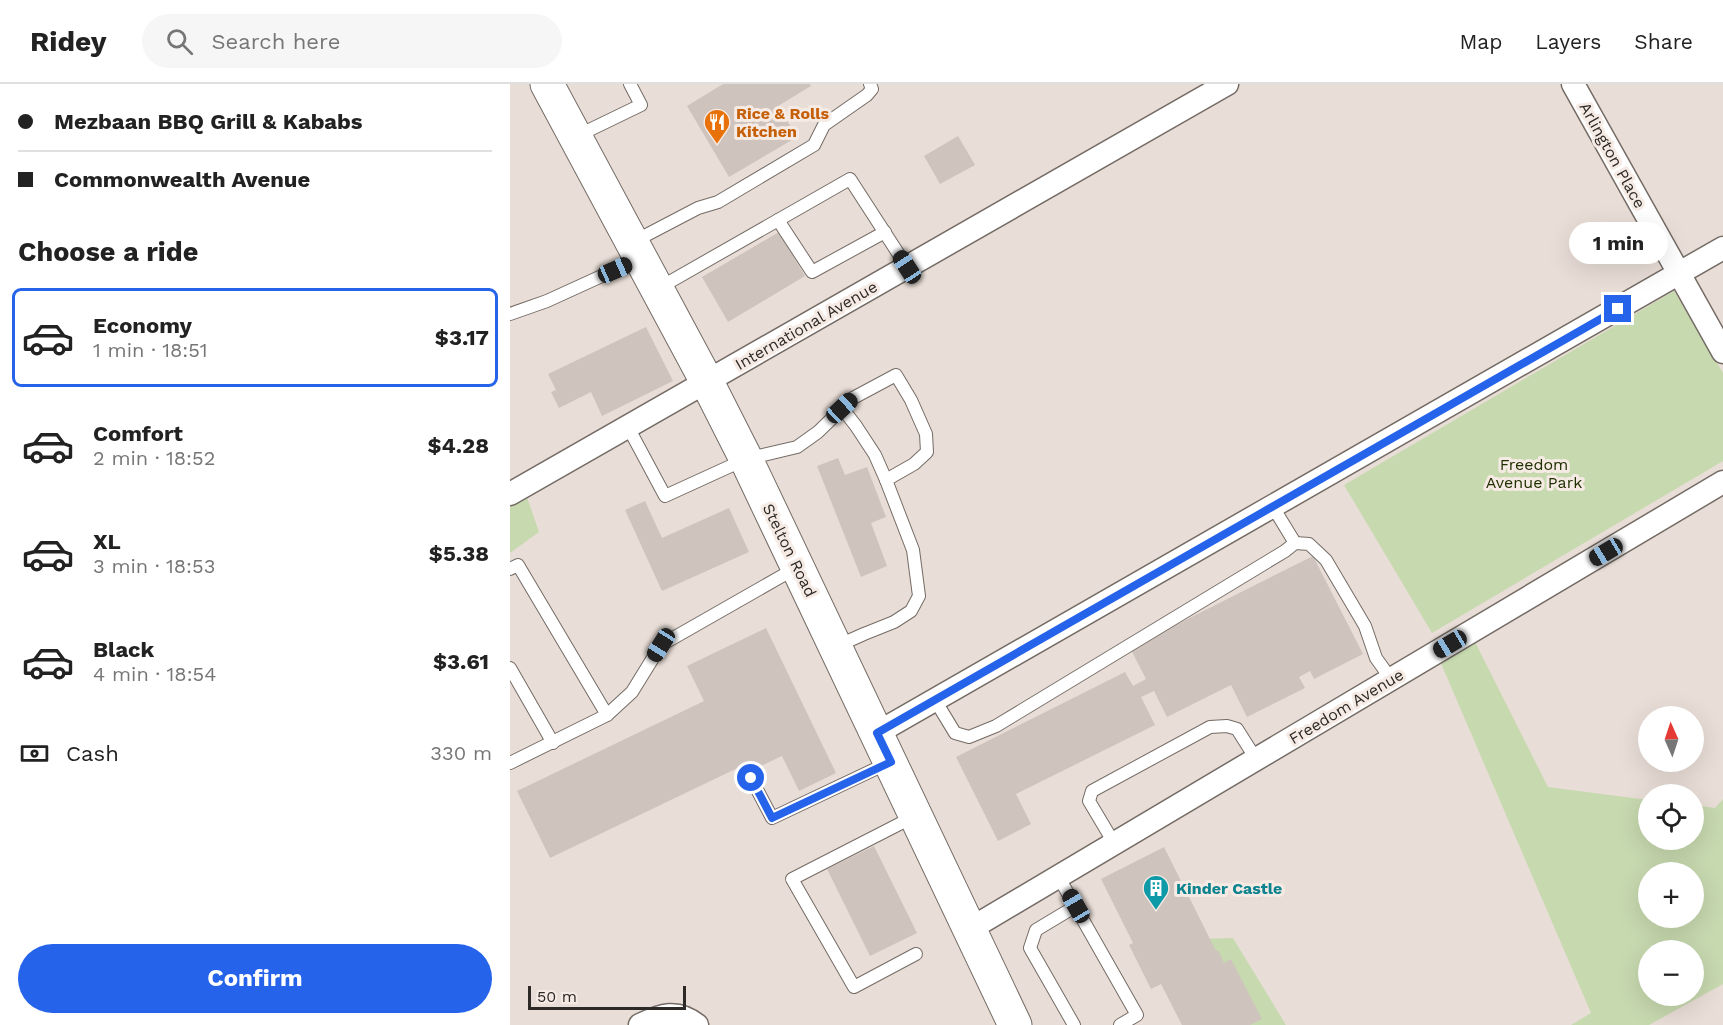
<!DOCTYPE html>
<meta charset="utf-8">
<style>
body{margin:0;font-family:"Work Sans",sans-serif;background:#f6f6f6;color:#222;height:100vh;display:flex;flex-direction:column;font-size:22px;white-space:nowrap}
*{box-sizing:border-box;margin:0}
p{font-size:20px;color:#767676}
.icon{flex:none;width:33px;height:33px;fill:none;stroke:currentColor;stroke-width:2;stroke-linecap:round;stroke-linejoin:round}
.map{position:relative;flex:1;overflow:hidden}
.details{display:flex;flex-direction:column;background:#fff;width:510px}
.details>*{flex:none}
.banner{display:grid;align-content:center;height:132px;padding:0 18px;background:#fff}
.needle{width:39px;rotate:357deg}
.buttons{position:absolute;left:1128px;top:622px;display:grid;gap:12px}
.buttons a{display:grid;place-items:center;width:66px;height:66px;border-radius:50%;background:#fff;box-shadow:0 6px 24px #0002;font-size:30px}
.scale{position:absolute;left:18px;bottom:15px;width:158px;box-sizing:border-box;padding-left:6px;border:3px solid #2d2926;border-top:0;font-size:16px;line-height:21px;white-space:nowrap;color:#2d2926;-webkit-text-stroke:4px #f6ebe4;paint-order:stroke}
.end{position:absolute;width:27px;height:27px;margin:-14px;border:8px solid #2563eb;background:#fff;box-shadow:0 0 0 3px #fff}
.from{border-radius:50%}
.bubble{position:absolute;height:42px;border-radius:21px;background:#fff;box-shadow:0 6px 24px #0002;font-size:20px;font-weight:700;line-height:42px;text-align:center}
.car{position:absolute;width:18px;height:36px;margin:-18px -9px;border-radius:8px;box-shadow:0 0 4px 2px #0007;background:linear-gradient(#222 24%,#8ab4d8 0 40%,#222 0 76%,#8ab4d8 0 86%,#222 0)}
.banner b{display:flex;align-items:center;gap:21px;height:57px;font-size:22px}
.banner b+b{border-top:2px solid #e0e0e0}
.banner i{width:15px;height:15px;background:#222}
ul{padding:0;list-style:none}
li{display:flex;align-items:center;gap:18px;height:99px;margin:0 12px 9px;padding:0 6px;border:3px solid transparent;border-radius:9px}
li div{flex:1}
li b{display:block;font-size:22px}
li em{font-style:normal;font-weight:700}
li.active{border-color:#2563eb}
li>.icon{width:54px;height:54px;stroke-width:1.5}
h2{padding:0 18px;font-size:27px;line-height:72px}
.pay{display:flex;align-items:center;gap:15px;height:66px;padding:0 18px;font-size:22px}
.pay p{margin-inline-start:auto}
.button{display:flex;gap:12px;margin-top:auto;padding:12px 18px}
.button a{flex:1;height:69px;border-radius:36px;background:#2563eb;color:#fff;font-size:24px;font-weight:700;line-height:69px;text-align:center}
header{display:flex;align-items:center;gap:36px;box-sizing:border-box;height:84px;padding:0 30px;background:#fff;border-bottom:2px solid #e0e0e0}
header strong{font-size:28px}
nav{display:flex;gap:33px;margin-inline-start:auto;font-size:21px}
.search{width:420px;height:54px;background:#f6f6f6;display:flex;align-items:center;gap:15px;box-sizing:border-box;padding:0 21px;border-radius:33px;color:#767676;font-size:22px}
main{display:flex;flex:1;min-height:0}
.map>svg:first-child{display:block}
.green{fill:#c7d9af;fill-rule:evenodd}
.building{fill:#cfc4bd}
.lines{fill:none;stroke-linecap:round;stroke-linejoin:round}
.lane-casing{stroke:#746b65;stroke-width:14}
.street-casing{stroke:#746b65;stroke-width:25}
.secondary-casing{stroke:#746b65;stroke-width:35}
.lane{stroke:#fff;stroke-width:12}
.street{stroke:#fff;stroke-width:22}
.secondary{stroke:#fff;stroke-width:33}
.route{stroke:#2563eb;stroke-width:8}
.labels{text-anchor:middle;stroke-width:6;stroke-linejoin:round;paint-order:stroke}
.food-label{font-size:16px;font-weight:bold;fill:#c56008;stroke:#f6ebe4;text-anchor:start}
.street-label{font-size:16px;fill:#2d2926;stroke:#f6ebe4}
.park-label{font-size:16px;fill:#203000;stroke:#f6ebe4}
.culture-label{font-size:16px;font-weight:bold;fill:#0d838f;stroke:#f6ebe4;text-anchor:start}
</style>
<header>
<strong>Ridey</strong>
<div class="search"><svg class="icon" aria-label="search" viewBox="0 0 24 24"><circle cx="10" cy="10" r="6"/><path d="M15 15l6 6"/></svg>Search here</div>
<nav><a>Map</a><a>Layers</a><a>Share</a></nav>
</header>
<main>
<section class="details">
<div class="banner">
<b><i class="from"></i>Mezbaan BBQ Grill &amp; Kababs</b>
<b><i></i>Commonwealth Avenue</b>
</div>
<h2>Choose a ride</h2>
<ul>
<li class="active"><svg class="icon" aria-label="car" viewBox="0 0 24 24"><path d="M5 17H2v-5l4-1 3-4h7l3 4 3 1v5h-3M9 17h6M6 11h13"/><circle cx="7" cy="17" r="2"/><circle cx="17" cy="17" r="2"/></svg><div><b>Economy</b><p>1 min · 18:51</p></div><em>$3.17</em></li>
<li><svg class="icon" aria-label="car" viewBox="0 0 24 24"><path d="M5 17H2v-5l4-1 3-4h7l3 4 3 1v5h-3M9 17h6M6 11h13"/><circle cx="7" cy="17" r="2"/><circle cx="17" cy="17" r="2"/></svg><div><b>Comfort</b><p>2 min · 18:52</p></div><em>$4.28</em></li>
<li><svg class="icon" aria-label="car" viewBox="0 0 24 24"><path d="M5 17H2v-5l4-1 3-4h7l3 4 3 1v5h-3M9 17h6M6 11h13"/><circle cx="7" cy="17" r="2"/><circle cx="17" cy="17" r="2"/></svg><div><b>XL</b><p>3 min · 18:53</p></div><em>$5.38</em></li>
<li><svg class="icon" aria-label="car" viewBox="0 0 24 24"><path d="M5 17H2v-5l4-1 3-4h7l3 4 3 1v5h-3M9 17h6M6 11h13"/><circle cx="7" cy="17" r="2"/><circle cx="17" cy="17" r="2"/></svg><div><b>Black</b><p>4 min · 18:54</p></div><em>$3.61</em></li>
</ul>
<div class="pay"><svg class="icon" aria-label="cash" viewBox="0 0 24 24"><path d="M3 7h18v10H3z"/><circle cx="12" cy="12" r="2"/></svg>Cash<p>330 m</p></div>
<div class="button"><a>Confirm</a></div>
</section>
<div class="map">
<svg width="1213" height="941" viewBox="0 0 1213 941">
<rect width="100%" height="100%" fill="#e9ded7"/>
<g class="green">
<polygon points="1164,207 1213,289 1213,377 922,549 834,401"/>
<polygon points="12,399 29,448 0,469 0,406"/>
<path d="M 961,550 L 1038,703 L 1138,716 L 1138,756 L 1184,756 L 1184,721 L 1205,724 L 1213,715 L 1213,900 L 1139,941 L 1061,941 L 1081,929 L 927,570 ZM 1138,789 L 1184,789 L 1184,834 L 1138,834 ZM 1138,867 L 1184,867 L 1184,912 L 1138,912 Z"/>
<polygon points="723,854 776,941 692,941 691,855"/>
</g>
<g class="building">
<polygon points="213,0 300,0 301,2 268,22 287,53 219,93 177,22"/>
<polygon points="448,52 465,81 430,100 414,72"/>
<polygon points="269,148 295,192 218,238 192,193"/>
<polygon points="136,243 163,297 92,332 81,308 49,324 41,308 46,306 38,290"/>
<polygon points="328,374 335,391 357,383 376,433 361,439 377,482 351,493 307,382"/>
<polygon points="135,417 152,454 219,424 239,468 152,507 115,426"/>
<polygon points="803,472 853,570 804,595 800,587 789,593 795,604 737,633 721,601 657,633 644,607 631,613 645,641 506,710 521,740 488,757 446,673 615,588 623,602 636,595 620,564"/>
<polygon points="256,544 326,689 289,707 272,672 240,687 236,680 40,774 7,707 194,617 177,582"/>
<polygon points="364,762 407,849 360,872 317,785"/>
<polygon points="654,763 706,867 708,866 714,879 721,875 752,935 740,941 672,941 651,900 641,905 619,861 623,859 591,795"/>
</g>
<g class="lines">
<g class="lane-casing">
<g id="lane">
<polyline points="67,52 131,21 120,0"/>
<polyline points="268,136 302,188 375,148"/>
<polyline points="123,158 188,124 208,118 304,61 314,41 357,11 362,5 360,0"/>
<polyline points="149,204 340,95 397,183"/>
<polyline points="0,230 37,217 129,175"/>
<polyline points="118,343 155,412 236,375 287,363 308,348 343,314 386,291 401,316 416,350 417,368 404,380 376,396"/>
<polyline points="763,423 785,459"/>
<polyline points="0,485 8,481 97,631"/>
<polyline points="327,562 354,550 384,538 401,527 409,512 403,466 376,396 365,371 346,342 332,324"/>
<polyline points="0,584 43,659"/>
<polyline points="425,616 445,649 459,653 486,642 775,467 785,459 799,460 816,476 855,542 866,574 881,595"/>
<polyline points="0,679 97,631 122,608 151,561 286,484"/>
<polyline points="241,694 262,734 378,679"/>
<polyline points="405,732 282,795 344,903 406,870"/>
<polyline points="604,759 579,717 582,707 700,643 717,642 727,645 746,675"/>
<polyline points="548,792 627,931 610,941"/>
<polyline points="564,941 520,864 526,846 566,822"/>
</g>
</g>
<g class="street-casing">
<g id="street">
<polyline points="1063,0 1213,268"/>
<polyline points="0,410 717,0"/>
<polyline points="367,649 1213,164"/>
<polyline points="460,845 1213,398"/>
<path d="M 130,941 C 151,931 167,925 187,941"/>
</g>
</g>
<g class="secondary-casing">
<polyline id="secondary" points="37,0 197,298 236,375 505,941"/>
</g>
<use href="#lane" class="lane"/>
<use href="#street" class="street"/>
<use href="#secondary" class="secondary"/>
</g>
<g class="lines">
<polyline class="route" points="241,694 262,734 381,678 367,649 1108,225"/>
</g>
<defs>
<g id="restaurant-pin" transform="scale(1.35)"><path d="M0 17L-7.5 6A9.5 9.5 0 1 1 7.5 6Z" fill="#e8710a" stroke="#f6ebe4"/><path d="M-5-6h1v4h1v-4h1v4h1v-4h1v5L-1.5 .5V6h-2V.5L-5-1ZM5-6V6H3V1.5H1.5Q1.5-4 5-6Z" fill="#fff"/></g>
<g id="building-pin" transform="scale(1.35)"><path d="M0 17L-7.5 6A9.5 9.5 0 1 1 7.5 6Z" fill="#0f9aa8" stroke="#f6ebe4"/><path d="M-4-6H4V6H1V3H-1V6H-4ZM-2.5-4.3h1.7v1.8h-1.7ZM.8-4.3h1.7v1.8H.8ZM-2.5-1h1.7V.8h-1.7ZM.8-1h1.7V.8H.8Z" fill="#fff"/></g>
</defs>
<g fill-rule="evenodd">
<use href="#restaurant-pin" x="207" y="38"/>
<use href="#building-pin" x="646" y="804"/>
</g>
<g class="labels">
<g class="food-label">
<text x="226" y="35">Rice &amp; Rolls<tspan x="226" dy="18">Kitchen</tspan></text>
</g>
<g class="street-label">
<text transform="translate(1103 71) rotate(61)" y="6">Arlington Place</text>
<text transform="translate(296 241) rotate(-30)" y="6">International Avenue</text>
<text transform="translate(280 466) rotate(64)" y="6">Stelton Road</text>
<text transform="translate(836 622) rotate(-31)" y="6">Freedom Avenue</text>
</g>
<g class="park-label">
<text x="1024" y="386">Freedom<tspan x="1024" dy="18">Avenue Park</tspan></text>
</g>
<g class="culture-label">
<text x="666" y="810">Kinder Castle</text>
</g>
</g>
</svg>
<div class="buttons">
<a><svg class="needle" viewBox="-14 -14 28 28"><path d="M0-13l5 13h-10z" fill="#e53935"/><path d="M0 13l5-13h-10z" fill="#767676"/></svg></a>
<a><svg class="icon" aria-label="locate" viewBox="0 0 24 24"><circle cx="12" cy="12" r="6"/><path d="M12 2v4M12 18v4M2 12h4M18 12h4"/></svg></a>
<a>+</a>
<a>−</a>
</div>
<div class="scale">50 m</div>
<i class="end from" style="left:241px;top:694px"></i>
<i class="end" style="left:1108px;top:225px"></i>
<div class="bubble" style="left:1059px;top:138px;width:99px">1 min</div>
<i class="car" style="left:397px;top:183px;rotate:327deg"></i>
<i class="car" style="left:105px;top:186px;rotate:66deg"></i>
<i class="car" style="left:332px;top:324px;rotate:47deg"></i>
<i class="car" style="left:1096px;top:468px;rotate:239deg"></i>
<i class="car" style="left:940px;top:560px;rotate:239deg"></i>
<i class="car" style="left:151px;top:561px;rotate:212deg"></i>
<i class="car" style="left:566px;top:822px;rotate:330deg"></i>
</div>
</main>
